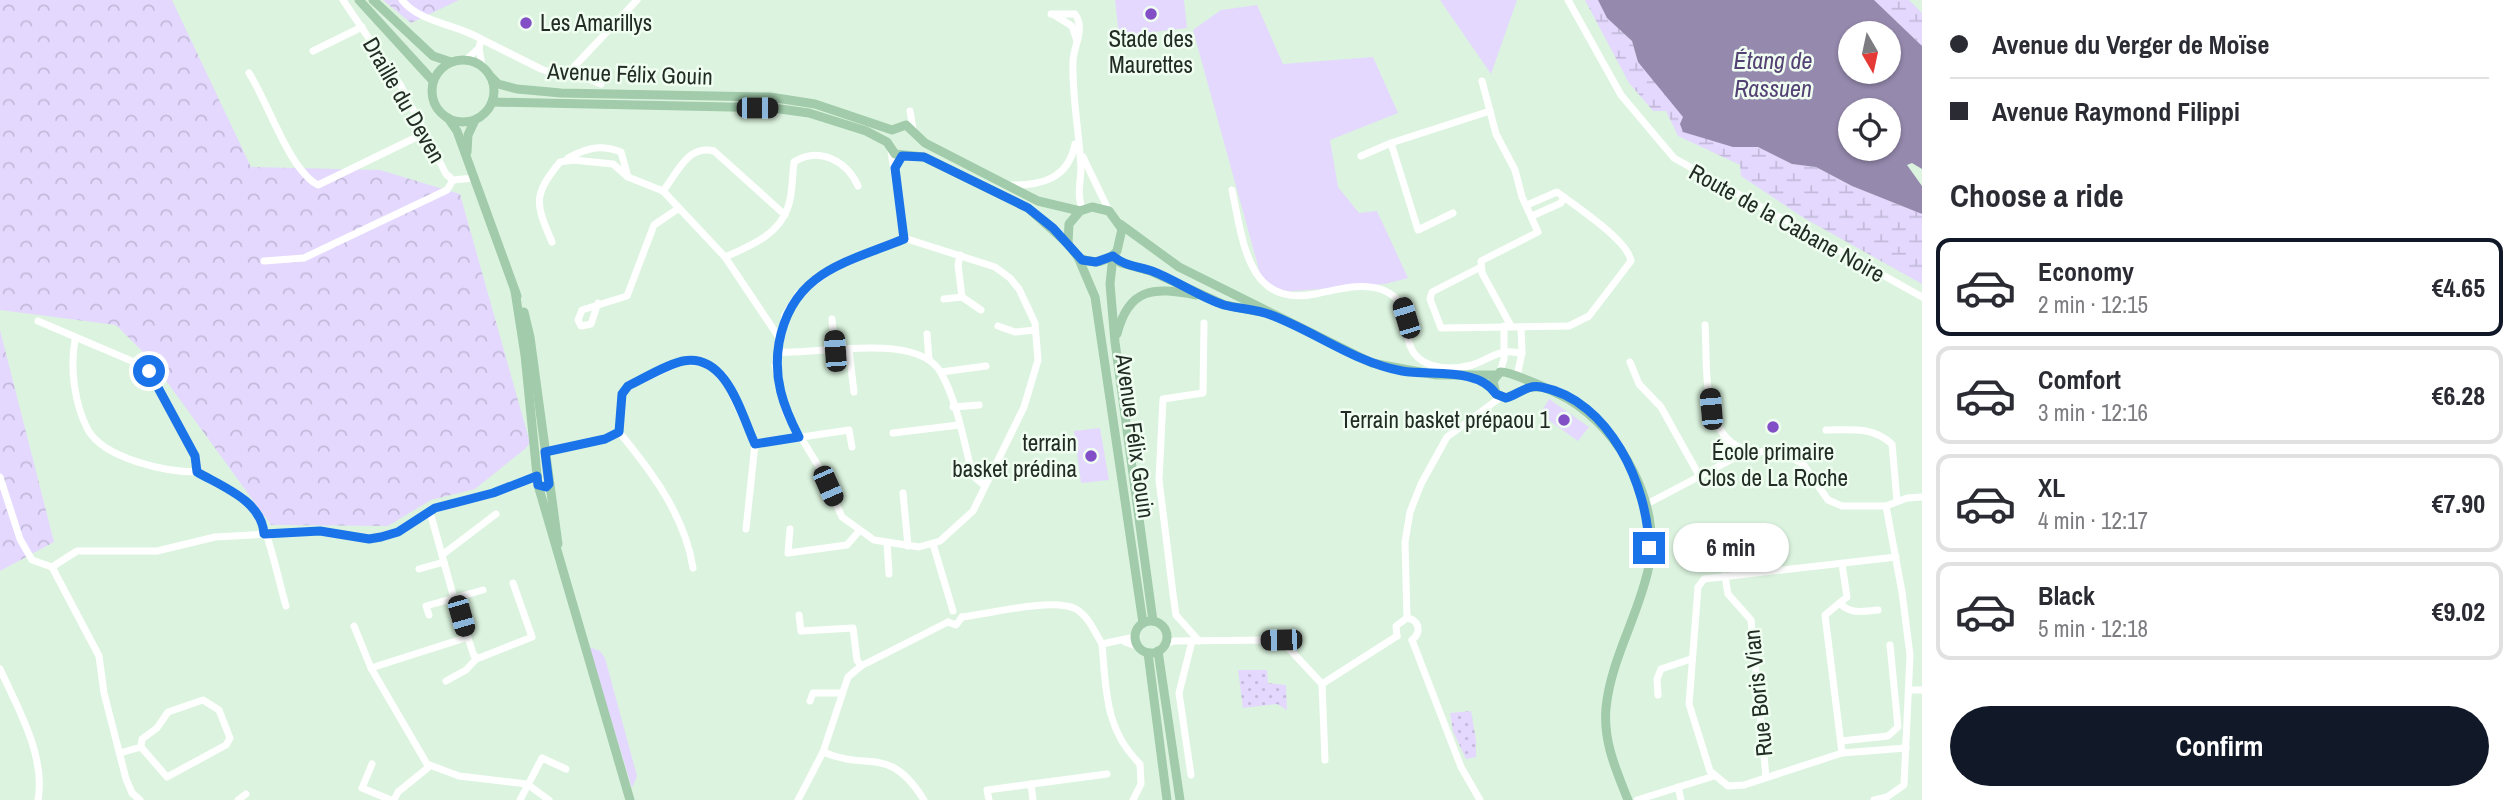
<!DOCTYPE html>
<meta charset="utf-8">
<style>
body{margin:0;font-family:"Archivo Narrow",sans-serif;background:#f7f7f7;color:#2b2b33;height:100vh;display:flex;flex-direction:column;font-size:26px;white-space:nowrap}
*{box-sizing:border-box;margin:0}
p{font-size:23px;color:#7c7c81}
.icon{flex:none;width:38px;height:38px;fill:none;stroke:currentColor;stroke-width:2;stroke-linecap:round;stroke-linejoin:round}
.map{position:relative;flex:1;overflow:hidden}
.details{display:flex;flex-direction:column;background:#fff;width:595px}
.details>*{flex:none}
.banner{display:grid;align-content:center;height:154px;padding:0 28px;background:#fff}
.needle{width:46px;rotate:171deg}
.buttons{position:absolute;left:1838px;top:21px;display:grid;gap:14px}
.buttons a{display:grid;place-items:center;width:63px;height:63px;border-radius:50%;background:#fff;box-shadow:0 2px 5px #0004;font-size:35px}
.end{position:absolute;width:32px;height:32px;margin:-16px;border:9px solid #1a73e8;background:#fff;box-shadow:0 0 0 4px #fff}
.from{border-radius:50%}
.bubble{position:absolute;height:49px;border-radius:24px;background:#fff;box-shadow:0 2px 5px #0004;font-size:23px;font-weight:700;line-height:49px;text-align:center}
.car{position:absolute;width:21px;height:42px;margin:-21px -10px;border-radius:9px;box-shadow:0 0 5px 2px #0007;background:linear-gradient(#222 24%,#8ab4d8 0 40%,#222 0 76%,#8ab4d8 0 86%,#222 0)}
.banner b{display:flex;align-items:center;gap:24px;height:66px;font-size:26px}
.banner b+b{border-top:2px solid #e1e1e2}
.banner i{width:18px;height:18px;background:#2b2b33}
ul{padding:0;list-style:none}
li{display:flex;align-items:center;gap:21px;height:98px;margin:0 14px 10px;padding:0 14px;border:4px solid #e1e1e2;border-radius:14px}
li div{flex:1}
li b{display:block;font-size:26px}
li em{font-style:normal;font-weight:700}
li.current{border-color:#111827}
li>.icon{width:63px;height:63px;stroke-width:1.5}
h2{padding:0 28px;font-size:32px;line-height:84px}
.primary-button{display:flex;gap:14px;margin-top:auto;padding:14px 28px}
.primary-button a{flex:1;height:80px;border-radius:42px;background:#111827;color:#fff;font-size:28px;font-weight:700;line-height:80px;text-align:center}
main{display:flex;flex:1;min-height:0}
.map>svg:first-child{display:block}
.green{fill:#e4d8fe}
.forest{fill:url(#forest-crowns)}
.wetland{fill:url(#wetland-marsh)}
.park{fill:url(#park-dots)}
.water{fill:#9589ad;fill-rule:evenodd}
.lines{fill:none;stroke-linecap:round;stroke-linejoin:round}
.minor{stroke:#fff;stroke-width:7}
.major{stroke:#a1cbaa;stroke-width:9}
.route{stroke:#1a73e8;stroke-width:9}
.poi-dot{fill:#834fc7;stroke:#f0fef1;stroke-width:2.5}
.labels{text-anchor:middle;stroke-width:5;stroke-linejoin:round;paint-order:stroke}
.poi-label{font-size:23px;fill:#222b24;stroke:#f0fef1}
.street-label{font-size:23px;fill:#222b24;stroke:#f0fef1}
.water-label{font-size:24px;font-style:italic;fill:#544174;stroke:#f0fef1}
</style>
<main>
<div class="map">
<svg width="1922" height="800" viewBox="0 0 1922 800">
<defs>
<pattern id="forest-crowns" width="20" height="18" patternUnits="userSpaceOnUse" patternTransform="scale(1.75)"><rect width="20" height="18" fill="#e4d8fe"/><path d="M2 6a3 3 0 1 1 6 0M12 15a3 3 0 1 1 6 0" fill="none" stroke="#c3bada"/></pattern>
<pattern id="wetland-marsh" width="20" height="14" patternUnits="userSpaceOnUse" patternTransform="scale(1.75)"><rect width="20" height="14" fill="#e4d8fe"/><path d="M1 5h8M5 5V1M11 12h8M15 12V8" fill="none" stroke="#c3bada"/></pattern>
<pattern id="park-dots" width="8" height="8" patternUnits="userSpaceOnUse" patternTransform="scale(1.75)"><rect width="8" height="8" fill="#e4d8fe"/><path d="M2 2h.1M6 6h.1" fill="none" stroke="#c3bada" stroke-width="1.8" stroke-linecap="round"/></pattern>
</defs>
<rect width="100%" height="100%" fill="#dcf4df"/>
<g class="green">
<polygon points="1115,0 1184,0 1187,28 1119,36"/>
<polygon points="1440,0 1517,0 1491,74"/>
<polygon points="1257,5 1283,64 1373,57 1398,113 1330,140 1338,187 1359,213 1377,211 1408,278 1385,284 1282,292 1261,277 1193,30 1221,10"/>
<polygon points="1549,399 1589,427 1578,441 1540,414"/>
<polygon points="1100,428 1109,480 1081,483 1074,431"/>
<polygon points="589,647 600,651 605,658 637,776 632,788"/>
</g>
<g class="forest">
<polygon points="0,0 172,0 251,167 380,170 460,194 530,443 525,449 475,489 431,500 388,526 271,525 151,360 116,325 0,310"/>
<polygon points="383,0 459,0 411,23"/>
<polygon points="0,330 54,542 0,571"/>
</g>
<g class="wetland">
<polygon points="1585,0 1598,0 1607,18 1632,41 1638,62 1678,107 1683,117 1683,132 1718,142 1759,147 1792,164 1816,167 1852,186 1922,214 1922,284 1804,218 1741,176 1740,165 1678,136 1666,111 1653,111 1629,83"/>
<polygon points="1874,0 1909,0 1922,13 1922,46"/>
</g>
<g class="park">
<polygon points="1238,670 1267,670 1268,683 1286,685 1287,710 1277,704 1243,708"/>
<polygon points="1471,711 1476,740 1476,757 1466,759 1453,731 1450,713"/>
</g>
<path class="water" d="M 1598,0 L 1874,0 L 1922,46 L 1922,169 L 1912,163 L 1907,165 L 1922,186 L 1922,214 L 1852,186 L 1816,167 L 1792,164 L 1758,147 L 1733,147 L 1683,132 L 1680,124 L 1683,117 L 1638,62 L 1632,41 L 1607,18 ZM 1850,33 L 1888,33 L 1888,72 L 1850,72 ZM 1850,110 L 1888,110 L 1888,149 L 1850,149 Z"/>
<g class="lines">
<g class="minor">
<polyline points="343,0 401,86 446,174 453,180 474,178"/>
<path d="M 402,0 C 420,23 457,24 481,39 L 479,48 L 482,66"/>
<polyline points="1568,0 1621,95 1674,158 1922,297"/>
<path d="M 1051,14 L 1075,14 C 1086,29 1073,46 1073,62 C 1072,97 1079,131 1081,167 C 1081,181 1076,196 1083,210"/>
<polyline points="1054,15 1072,26 1077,41"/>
<polyline points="481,39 541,69 552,73 570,71 601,84"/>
<polyline points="313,51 362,27"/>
<polyline points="466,60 479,48"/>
<polyline points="570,71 637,0"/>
<path d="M 249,73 C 268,102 289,170 318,185 L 425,133"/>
<polyline points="1482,81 1496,134 1515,170 1522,197 1538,232 1481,261 1482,273 1511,326"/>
<polyline points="910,111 913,129"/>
<polyline points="1391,143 1418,230 1453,213"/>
<polyline points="891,151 904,238"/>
<polyline points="1361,156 1391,143 1490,111"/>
<polyline points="1083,157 1109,211"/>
<path d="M 568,158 C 587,148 600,144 621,152 L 628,177"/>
<path d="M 1007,185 C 1040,186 1068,180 1075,144"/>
<path d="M 1232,190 C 1243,240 1247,308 1315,294 C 1337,290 1360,282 1383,290 C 1406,299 1404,318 1408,338 C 1413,368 1446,372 1472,365 C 1483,362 1496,352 1506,352 C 1511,351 1518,353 1522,353"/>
<path d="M 663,191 C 677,174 687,144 714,151 L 785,215"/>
<polyline points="1532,216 1561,203 1564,197"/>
<polygon points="904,238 995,267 1010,278 1019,289 1035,323 1038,360 1024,407 973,511 940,541 919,547 874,540 842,517 822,472 786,413 775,365 785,315 799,293 836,267"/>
<path d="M 552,242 C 535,203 533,195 560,162 L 573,160 L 613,164 L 628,177 L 663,191 L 725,257 L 780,339"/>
<path d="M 725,257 C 750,246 779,235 788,207 C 793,193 792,177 794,162 C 819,146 847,161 858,186"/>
<polyline points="264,261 304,258 447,190 453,180"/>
<path d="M 1481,267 L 1432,292 L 1430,299 L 1441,328 L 1569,326 L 1589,316 L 1631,261 C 1628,240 1574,205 1557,192 L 1527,205"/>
<polyline points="962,297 981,310"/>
<polyline points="944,299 962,297 958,265 960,255"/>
<polyline points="598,303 591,324 581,326 578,320 582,310 627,296 654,225 679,208"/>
<polyline points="832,319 835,351"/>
<path d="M 38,321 L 141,365 L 149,371 L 195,456 L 197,472 C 214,482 240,492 253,507 C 267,522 279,583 286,606"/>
<path d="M 1705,325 C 1708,366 1699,441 1751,451"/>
<polyline points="998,326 1015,332 1035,330"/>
<polyline points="927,334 929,360"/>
<path d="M 75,340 C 70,368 74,403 88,430 C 105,459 166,472 197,472"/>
<polyline points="849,350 854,392"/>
<path d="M 778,352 C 819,355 918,331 941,373 C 958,403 964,444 973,476 L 984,485"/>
<polyline points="1630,362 1639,384 1661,407 1700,477"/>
<polyline points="941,372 986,366"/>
<polyline points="1500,372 1504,359 1504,326"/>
<polyline points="1517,376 1522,353 1521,327"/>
<polyline points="953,407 979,405"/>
<path d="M 1826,430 C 1851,430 1872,426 1892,444 L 1897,501"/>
<path d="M 619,432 C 652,472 685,516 693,568"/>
<polyline points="893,433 959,425"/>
<polyline points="755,444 849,430 852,447"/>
<polyline points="546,452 605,439 619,432 622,394 628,386 683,361 706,363 723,375 755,444 746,529"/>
<polyline points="1720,465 1724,457 1724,439"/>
<polyline points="0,477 20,539 32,560 52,567"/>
<polyline points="903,493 908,546"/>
<polyline points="1645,505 1742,454 1767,451 1780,452 1803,464 1828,500 1842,506 1886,506 1907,498 1922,497"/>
<polyline points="790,529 788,553 847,545 859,531"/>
<polyline points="887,543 889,574"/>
<polyline points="933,544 953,611"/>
<polyline points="442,555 496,514"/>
<polyline points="1896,557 1704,579 1698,587 1689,704 1710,771 1728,786 1744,785 1842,753 1906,748"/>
<polyline points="1842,564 1847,597 1825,615 1842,753"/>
<polyline points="52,567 77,551 157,551 215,537 319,531 369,539 381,537 398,532 435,508 493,493 537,476"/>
<polyline points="52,567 99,656 104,693 126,779 132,793 140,800"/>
<polyline points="419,569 444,562"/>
<polyline points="1725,576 1728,594 1751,620 1766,777"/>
<path d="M 1840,603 C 1850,615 1863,611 1878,610"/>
<polyline points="429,615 426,606 483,590"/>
<polyline points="799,615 801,631 853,628 857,660 861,666"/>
<path d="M 962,617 C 989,614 1053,597 1076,609 C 1088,616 1095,632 1102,644 L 1135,637"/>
<polyline points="1407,618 1405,542 1410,512 1421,484 1447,437 1501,397"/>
<path d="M 1407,618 C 1419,620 1422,632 1412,640"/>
<polyline points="948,622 956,625 962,617"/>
<polyline points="354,626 371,668 427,764 459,776 527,784 549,800"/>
<polyline points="467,635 474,656 479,658 532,637 513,583"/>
<polyline points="1397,636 1396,626 1407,618"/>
<polyline points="1412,640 1461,767 1480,800"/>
<polyline points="1199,641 1176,615 1173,594 1159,480 1163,399 1203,393 1204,323"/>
<polyline points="1125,642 1139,647"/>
<path d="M 1102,644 C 1106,690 1105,730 1140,764 L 1141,784 L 1133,800"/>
<polyline points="1165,644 1174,641 1281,640 1322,684 1397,636"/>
<polyline points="371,668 465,638 430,512"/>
<path d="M 0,669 C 18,708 46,757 38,800"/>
<polyline points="446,681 466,670 477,658"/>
<polyline points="1322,684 1325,760"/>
<polyline points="1909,690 1922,690"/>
<polyline points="1658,695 1657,679 1661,669 1691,659"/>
<polyline points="810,701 813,693 840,693"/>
<polyline points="1841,741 1888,736 1898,727 1890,645"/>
<path d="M 823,752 C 870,772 889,744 924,800"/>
<polyline points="120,753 141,747 167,777 226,745 230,738 219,710 203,700 168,712 157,728 142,739 141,747"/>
<polyline points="372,764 362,788 391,800"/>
<polyline points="1191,775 1179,693 1192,641"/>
<polyline points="1031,784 1033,800"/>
<polyline points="1678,787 1681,800"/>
<polyline points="238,800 246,794"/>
<polyline points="394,800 398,792 430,766"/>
<polyline points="520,800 542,758 566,769"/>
<polyline points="798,800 823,752 848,677 861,666 948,622"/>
<polyline points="989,800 987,790 1107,774"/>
<polyline points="1637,800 1714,776"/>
<polyline points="1874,800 1887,797 1904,785 1910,655 1902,592 1886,506"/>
</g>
<g class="major">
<polyline points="359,0 433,81"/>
<polyline points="373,0 433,56 451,62"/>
<circle cx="463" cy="91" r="31"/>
<path d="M 491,77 L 498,84 L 517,89 L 561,93 L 770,97 L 815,104 L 892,130 L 906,125 L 925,143 L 1038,201 L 1080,211 L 1092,207 L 1109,211 L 1122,229 L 1117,251 C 1106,263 1093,265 1078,257"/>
<polyline points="492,102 773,108 809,113 866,131 887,142 895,154 924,157 1028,208 1068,244 1078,257 1095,297 1143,623"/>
<polyline points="448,118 457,131 517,296"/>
<polyline points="467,152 468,135 475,120"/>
<polyline points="1120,224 1179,267 1372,363 1436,375 1496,375"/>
<polyline points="1068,243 1069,224 1080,211"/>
<polyline points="1113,256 1110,284 1115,342 1153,621"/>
<polyline points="1113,256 1121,263 1150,271 1225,305 1257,311"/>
<polyline points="515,291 525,355 538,485 630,800"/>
<polyline points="524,312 530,337 558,544"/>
<path d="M 1117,334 C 1129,287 1154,287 1196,295"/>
<path d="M 1540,387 L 1530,387 L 1506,398 L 1496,394 L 1493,381 L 1500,372 C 1508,370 1558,393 1568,399 C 1621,431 1661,502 1649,566 C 1639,615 1611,658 1606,708 C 1603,741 1616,770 1628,800"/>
<circle cx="1151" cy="637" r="16"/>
<polyline points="1158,651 1180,800"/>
<polyline points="1148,653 1167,800"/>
</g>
</g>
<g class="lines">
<path class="route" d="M 149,371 L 195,456 L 197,472 C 223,487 262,501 264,534 L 320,531 L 369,539 L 381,537 L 398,532 L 435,508 L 493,493 L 537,476 L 538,485 L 546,487 L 549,484 L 545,452 L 605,439 L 619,432 L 622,394 L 628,386 C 645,378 665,365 683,361 C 727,353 741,414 755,444 L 799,437 C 783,406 773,378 779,343 C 792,272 845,263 904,239 L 895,168 L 902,156 L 924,157 L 1028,208 L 1053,228 L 1082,260 L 1096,262 L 1113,256 C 1124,266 1138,266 1152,271 C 1176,280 1199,297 1224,305 C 1239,309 1256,309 1271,315 C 1316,332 1354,362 1402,371 C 1432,376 1478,367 1496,394 L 1506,398 C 1518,395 1527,384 1541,387 C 1610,400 1648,486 1649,548"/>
</g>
<g class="poi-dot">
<circle cx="1151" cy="14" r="7"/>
<circle cx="526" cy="23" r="7"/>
<circle cx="1564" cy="420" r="7"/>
<circle cx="1773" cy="427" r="7"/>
<circle cx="1091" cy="456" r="7"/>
</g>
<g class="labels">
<g class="poi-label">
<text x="540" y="31" text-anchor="start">Les Amarillys</text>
<text x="1151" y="47">Stade des<tspan x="1151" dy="26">Maurettes</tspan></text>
<text x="1550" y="428" text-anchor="end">Terrain basket prépaou 1</text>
<text x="1077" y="451" text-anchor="end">terrain<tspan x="1077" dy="26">basket prédina</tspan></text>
<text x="1773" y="460">École primaire<tspan x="1773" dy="26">Clos de La Roche</tspan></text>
</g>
<g class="street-label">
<text transform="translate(630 74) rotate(2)" y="8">Avenue Félix Gouin</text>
<text transform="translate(404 100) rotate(60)" y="8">Draille du Deven</text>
<text transform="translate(1787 223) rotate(29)" y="8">Route de la Cabane Noire</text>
<text transform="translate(1135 436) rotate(82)" y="8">Avenue Félix Gouin</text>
<text transform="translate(1758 693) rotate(-96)" y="8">Rue Boris Vian</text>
</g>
<g class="water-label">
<text x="1773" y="69">Étang de<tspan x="1773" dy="28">Rassuen</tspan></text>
</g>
</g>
</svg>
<div class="buttons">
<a><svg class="needle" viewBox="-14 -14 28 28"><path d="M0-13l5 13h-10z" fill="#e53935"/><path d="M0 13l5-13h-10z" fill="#7c7c81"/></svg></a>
<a><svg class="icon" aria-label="locate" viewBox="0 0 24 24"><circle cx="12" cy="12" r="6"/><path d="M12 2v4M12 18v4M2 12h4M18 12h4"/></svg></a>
</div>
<i class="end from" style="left:149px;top:371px"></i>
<i class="end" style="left:1649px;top:548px"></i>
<div class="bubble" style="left:1673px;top:523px;width:116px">6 min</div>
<i class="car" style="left:757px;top:108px;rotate:90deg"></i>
<i class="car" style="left:1406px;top:318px;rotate:343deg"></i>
<i class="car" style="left:835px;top:351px;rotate:356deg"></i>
<i class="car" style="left:1711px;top:409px;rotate:355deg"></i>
<i class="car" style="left:828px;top:486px;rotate:156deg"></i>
<i class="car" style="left:461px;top:616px;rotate:164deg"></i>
<i class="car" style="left:1281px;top:640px;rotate:269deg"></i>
</div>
<section class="details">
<div class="banner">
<b><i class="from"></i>Avenue du Verger de Moïse</b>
<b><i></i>Avenue Raymond Filippi</b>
</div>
<h2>Choose a ride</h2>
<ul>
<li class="current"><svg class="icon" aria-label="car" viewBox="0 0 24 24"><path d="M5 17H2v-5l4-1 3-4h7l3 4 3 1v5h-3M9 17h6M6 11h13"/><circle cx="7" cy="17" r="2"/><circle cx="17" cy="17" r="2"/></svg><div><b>Economy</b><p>2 min · 12:15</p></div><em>€4.65</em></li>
<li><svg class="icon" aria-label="car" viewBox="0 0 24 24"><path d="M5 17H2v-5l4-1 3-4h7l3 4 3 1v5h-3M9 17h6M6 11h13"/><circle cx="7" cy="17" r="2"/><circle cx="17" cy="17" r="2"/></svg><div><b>Comfort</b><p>3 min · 12:16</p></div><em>€6.28</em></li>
<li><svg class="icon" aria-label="car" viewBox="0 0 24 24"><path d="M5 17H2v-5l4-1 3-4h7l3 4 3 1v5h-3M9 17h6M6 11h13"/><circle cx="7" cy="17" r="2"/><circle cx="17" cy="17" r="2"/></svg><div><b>XL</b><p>4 min · 12:17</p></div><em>€7.90</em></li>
<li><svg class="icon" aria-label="car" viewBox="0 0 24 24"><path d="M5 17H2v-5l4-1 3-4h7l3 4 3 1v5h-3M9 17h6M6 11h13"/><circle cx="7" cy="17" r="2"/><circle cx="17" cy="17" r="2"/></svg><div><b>Black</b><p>5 min · 12:18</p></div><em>€9.02</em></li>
</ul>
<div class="primary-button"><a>Confirm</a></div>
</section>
</main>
